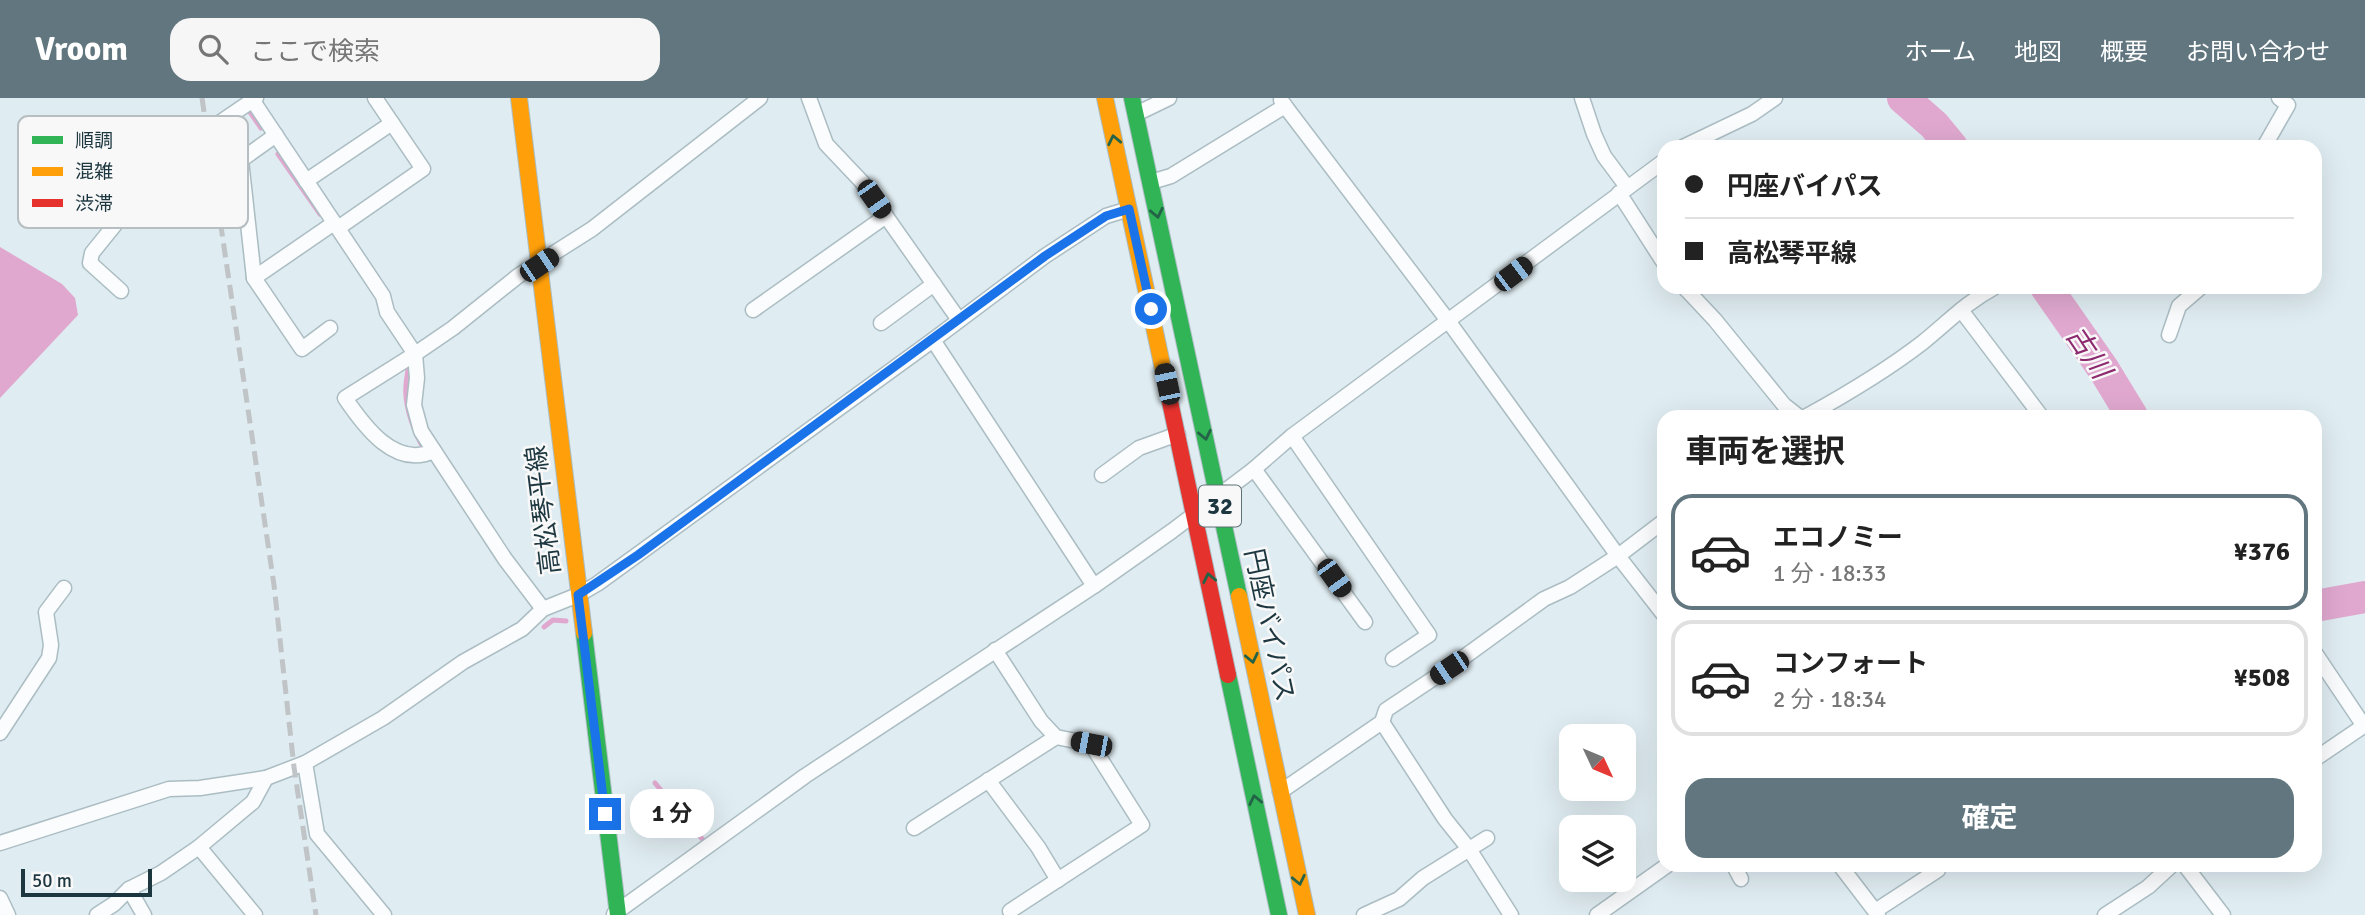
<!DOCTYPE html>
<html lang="ja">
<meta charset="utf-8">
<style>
body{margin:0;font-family:Signika,"Noto Sans JP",sans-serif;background:#f6f6f6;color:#222;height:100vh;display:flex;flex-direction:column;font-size:26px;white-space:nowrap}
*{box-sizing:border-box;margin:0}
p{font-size:23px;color:#767676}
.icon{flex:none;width:38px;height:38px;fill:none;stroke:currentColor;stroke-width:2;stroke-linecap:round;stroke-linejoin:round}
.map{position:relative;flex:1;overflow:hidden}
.details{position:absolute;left:1657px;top:312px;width:665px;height:462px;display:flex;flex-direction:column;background:#fff;border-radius:21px;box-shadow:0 7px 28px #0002}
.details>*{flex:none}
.hud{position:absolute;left:1657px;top:42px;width:665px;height:154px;border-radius:21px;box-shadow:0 7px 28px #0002;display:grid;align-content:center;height:154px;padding:0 28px;background:#fff}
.needle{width:46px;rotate:134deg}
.buttons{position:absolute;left:1559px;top:626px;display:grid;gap:14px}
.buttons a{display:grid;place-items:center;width:77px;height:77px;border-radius:14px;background:#fff;box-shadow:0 7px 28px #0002;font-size:35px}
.scale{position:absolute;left:21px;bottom:18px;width:131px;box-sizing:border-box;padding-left:7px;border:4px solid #1d3740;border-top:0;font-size:19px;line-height:24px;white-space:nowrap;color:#1d3740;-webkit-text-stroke:5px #f8f8f8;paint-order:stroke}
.end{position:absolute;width:32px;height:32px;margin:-16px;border:9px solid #1a73e8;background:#fff;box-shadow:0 0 0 4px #fff}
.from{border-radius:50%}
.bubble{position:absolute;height:49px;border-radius:21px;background:#fff;box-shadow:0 7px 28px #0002;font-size:23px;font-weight:700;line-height:49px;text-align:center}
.car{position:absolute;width:21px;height:42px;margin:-21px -10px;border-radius:9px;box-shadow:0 0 5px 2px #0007;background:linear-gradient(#222 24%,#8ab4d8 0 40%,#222 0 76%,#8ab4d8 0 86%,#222 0)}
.hud b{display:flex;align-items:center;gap:24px;height:66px;font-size:26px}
.hud b+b{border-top:2px solid #e0e0e0}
.hud i{width:18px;height:18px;background:#222}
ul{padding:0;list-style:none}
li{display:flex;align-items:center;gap:21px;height:116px;margin:0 14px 10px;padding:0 14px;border:4px solid #e0e0e0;border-radius:21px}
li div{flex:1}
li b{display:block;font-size:26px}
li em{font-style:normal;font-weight:700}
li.current{border-color:#61767e}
li>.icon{width:63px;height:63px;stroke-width:1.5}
h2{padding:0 28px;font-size:32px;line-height:84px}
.button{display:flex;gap:14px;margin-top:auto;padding:14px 28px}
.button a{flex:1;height:80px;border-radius:21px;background:#61767e;color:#fff;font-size:28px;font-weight:700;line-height:80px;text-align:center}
header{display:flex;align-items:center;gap:42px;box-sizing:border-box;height:98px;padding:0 35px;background:#61767e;color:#fff}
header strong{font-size:33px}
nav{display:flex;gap:38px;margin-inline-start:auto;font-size:24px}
.search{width:490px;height:63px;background:#f6f6f6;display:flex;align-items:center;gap:18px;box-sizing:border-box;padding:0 24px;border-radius:21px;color:#767676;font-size:26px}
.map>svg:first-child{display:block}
.water{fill:#e0a8cf}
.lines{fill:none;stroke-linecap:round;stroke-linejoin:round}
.stream{stroke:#e0a8cf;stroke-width:5}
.river{stroke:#e0a8cf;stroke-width:32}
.street-casing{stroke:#abbdc3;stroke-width:17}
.fast-casing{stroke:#abbdc3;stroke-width:18}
.slow-casing{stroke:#abbdc3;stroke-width:18}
.jam-casing{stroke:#abbdc3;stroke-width:18}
.street{stroke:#fafcfd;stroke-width:14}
.fast{stroke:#30b455;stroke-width:16}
.slow{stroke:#ff9f0a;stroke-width:16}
.jam{stroke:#e5322d;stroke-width:16}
.rail{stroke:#c0c4c6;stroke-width:5;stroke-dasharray:14 7;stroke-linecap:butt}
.oneway{stroke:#246347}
.route{stroke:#1a73e8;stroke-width:9}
.labels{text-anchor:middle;stroke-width:5;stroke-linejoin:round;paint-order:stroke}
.shield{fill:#f8f8f8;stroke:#5f7177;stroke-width:2}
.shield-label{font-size:24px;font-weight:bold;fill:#1d3740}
.street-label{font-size:26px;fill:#1d3740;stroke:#f8f8f8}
.water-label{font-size:28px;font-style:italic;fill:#8d296e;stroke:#f8f8f8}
.key{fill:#f8f8f8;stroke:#b6bec1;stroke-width:2}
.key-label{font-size:19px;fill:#1d3740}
</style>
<header>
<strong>Vroom</strong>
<div class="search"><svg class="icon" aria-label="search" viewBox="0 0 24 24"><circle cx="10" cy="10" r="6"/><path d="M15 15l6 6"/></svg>ここで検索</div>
<nav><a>ホーム</a><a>地図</a><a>概要</a><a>お問い合わせ</a></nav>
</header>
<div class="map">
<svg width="2365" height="817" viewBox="0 0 2365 817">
<rect width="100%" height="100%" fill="#dfecf1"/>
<polygon class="water" points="0,149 62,186 75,200 78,217 0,300"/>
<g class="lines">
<g class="stream">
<polyline points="250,14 261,30"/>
<polyline points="278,56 320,116"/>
<path d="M 408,265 C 409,273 406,280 406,287 C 404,308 413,330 422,348"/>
<polyline points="544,529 553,522 566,523"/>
<polyline points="655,685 703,742"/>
</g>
<g class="river">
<polyline points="1903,0 1934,27 1952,49"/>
<polyline points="2046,189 2104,272 2132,318"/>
<polyline points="2315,508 2365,499"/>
</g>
<g class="street-casing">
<g id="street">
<polyline points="251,0 383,198 387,214 415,256 417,280 414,307 421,333 505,461 543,511"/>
<polyline points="809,0 826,46 862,84 959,222"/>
<polyline points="1582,0 1594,36 1604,58 1627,89"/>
<polyline points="1285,8 1449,224 1618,458 1664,517"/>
<polyline points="1136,16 1169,0"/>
<polyline points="276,37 241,62 254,180 302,251 330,230"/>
<polyline points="1683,49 1752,16 1775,0"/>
<polyline points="2264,49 2288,7 2279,0"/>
<polyline points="306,83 392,25"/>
<polyline points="1151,84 1171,78 1285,8 1281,2"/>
<polyline points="1619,95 1664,165"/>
<polyline points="338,130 423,71 375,0"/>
<polyline points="254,180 334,125"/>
<polyline points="1684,189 1715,222 1784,307 1798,318"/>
<polyline points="121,193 90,165 92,155 155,77 197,40 256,0"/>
<polyline points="753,212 886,118"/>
<polyline points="1961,212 2041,318"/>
<polyline points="881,225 934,186"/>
<polyline points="2169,237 2179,208 2201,189"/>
<polyline points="933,242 1094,488"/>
<path d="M 1807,318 C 1845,297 1887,272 1922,245 C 1947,225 1965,205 1995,189"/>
<polyline points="1292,338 1429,537 1393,561"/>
<path d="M 434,353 C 395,371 364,328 345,300 L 415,256 L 453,230 L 518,178 L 592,131 L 760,0"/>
<polyline points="1254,371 1365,524"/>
<polyline points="1102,377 1139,350 1178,336"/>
<polyline points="995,552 1041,623 1056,639 1091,646 1142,727 1010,813"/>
<polyline points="2315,555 2364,628"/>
<polyline points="1382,624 1445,721 1469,751 1511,817"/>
<polyline points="0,635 49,560 51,547 46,514 64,490"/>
<polyline points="2315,661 2365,627"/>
<polyline points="305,665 317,736 384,817"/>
<polyline points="988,682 1038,749 1058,782"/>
<polyline points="1280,694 1382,624 1386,612 1449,570 1544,501 1570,489 1618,458 1664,423"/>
<polyline points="914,730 1056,639"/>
<polyline points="0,745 169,691 200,690 266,680 305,665 383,620 463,564 522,531 543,511 578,497 597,486 933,242 1045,158 1106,118 1129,111"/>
<polyline points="199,749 255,817"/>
<polyline points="1733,766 1741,781"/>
<polyline points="1839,766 1878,817"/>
<polyline points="2184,766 2223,817"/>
<polyline points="129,791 144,817"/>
<polyline points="0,800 8,817"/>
<polyline points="1875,813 1938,772"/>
<polyline points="614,816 805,678 1094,488 1172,433 1254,371 1292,338 1664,63"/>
<polyline points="97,817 114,806 129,791 161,775 199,749 253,704 266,680"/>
<polyline points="1364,817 1399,801 1423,780 1487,740"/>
<polyline points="1597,817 1669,766"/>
<polyline points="2105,817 2148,789 2173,766"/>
</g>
</g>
<g class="fast-casing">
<g id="fast">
<polyline points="1132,0 1239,498"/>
<polyline points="584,535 618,817"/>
<polyline points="1228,577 1279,817"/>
</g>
</g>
<g class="slow-casing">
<g id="slow">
<polyline points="519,0 584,535"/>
<polyline points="1105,0 1169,299"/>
<polyline points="1239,498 1307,817"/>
</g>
</g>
<g class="jam-casing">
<polyline id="jam" points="1169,299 1228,577"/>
</g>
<use href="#street" class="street"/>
<use href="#fast" class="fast"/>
<use href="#slow" class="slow"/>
<use href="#jam" class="jam"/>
<polyline class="rail" points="202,0 274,487 294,669 316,817"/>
</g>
<defs><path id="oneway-chevron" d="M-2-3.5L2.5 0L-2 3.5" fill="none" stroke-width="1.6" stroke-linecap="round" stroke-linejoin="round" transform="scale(1.75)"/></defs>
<g class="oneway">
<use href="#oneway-chevron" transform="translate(1114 42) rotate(-102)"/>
<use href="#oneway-chevron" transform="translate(1157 115) rotate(78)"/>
<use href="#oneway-chevron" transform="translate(1205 337) rotate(78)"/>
<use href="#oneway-chevron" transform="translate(1209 480) rotate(-102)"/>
<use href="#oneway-chevron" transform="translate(1252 560) rotate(78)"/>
<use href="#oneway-chevron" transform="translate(1255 702) rotate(-102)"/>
<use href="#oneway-chevron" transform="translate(1299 782) rotate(78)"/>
</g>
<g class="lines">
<polyline class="route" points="605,716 578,497 638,457 1045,158 1106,118 1129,111 1151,211"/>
</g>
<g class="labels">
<rect class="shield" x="1199" y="387.5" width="42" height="41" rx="5"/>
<g class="shield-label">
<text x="1220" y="416">32</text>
</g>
<g class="street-label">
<text transform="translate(543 412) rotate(-97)" y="9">高松琴平線</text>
<text transform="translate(1270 527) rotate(78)" y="9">円座バイパス</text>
</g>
<g class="water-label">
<text transform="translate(2089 254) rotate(56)" y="10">古川</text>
</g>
</g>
<rect x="18" y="18" width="230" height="112" rx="10" class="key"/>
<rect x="32" y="38" width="31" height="8" fill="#30b455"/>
<rect x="32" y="69" width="31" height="9" fill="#ff9f0a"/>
<rect x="32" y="101" width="31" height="8" fill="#e5322d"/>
<g class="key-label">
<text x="75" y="49">順調</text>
<text x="75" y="80">混雑</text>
<text x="75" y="112">渋滞</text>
</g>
</svg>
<div class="buttons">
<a><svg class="needle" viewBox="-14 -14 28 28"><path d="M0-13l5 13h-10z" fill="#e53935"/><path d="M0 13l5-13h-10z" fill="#767676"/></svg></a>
<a><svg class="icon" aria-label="layers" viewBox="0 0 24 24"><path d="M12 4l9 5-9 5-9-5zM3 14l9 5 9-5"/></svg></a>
</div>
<div class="scale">50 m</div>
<i class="end from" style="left:1151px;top:211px"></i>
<i class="end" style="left:605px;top:716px"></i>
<div class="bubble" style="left:630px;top:691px;width:84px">1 分</div>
<i class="car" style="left:874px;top:101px;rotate:145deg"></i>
<i class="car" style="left:539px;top:167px;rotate:56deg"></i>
<i class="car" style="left:1513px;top:176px;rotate:53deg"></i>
<i class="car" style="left:1167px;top:286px;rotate:348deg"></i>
<i class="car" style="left:1334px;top:480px;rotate:144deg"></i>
<i class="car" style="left:1449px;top:570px;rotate:236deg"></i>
<i class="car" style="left:1091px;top:646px;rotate:281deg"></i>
<div class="hud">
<b><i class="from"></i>円座バイパス</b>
<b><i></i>高松琴平線</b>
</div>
<section class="details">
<h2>車両を選択</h2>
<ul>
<li class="current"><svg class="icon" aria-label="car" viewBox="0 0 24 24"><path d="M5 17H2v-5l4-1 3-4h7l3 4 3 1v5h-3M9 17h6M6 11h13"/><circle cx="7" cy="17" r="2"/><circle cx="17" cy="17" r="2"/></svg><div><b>エコノミー</b><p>1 分 · 18:33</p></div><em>¥376</em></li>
<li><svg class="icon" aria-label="car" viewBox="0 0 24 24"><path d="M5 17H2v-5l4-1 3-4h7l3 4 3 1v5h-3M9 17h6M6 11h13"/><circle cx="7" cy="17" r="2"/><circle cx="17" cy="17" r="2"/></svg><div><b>コンフォート</b><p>2 分 · 18:34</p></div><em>¥508</em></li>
</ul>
<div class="button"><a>確定</a></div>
</section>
</div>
